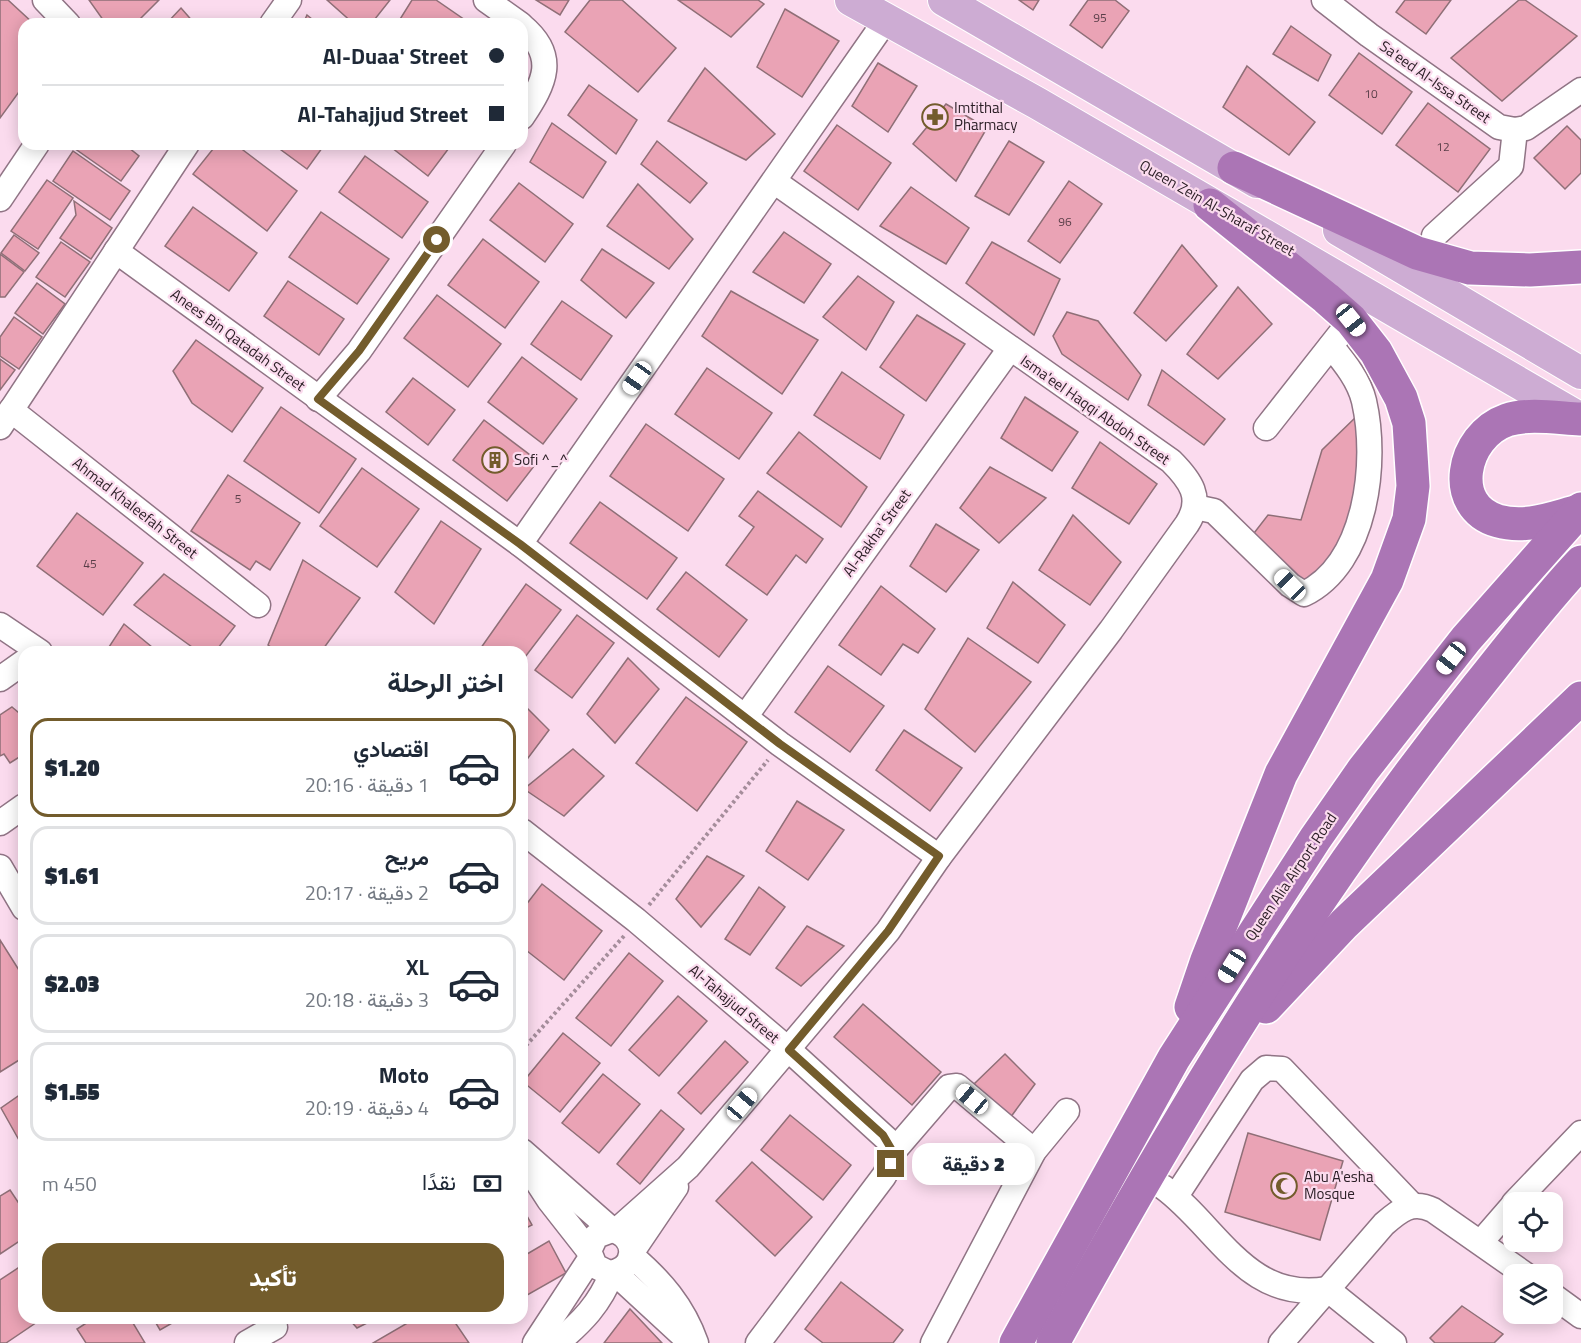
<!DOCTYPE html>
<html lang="ar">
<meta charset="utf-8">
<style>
body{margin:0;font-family:"Titillium Web",Vazirmatn,sans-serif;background:#f2f2f3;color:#1f2937;direction:rtl;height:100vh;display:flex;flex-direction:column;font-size:22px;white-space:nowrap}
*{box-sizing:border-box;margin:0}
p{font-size:20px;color:#747a83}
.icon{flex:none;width:33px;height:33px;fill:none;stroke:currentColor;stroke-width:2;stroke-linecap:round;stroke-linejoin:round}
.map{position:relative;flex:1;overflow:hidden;direction:ltr}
.panel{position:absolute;left:18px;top:646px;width:510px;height:678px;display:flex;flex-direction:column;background:#fff;border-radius:18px;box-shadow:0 3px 15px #0003;direction:rtl}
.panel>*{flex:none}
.banner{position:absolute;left:18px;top:18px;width:510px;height:132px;border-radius:18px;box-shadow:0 3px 15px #0003;direction:rtl;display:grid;align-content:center;height:132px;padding:0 24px;background:#fff}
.buttons{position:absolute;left:1503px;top:1192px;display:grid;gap:12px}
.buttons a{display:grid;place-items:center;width:60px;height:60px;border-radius:12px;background:#fff;box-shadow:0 3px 15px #0003;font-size:30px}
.end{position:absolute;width:27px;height:27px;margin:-14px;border:8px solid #735c2c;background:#fff;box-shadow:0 0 0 3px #fff}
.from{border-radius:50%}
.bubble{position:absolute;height:42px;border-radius:18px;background:#fff;box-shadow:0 3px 15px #0003;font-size:20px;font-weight:800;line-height:42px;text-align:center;direction:rtl}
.car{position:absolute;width:18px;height:36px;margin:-18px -9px;border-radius:8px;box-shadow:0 0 4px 2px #0007;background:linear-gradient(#fff 24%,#345 0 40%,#fff 0 76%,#345 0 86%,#fff 0)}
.banner b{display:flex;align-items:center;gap:21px;height:57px;font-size:22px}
.banner b+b{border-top:2px solid #e0e1e3}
.banner i{width:15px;height:15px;background:#1f2937}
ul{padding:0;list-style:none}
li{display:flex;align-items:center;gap:18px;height:99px;margin:0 12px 9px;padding:0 12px;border:3px solid #e0e1e3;border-radius:18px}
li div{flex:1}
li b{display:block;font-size:22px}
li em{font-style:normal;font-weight:800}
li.active{border-color:#735c2c}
li>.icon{width:54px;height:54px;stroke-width:1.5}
h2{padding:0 24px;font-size:27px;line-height:72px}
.pay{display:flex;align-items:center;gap:15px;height:66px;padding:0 24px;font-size:22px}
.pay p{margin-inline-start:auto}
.cta{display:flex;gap:12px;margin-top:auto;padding:12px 24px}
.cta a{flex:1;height:69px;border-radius:18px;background:#735c2c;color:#fff;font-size:24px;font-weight:800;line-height:69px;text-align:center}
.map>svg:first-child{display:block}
.building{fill:#eaa3b5;stroke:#8f6f77;stroke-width:1.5}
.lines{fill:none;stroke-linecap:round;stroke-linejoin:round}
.minor-casing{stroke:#907485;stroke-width:27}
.major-casing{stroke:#fff;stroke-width:34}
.highway-casing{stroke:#fff;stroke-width:36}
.path{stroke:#a58d9b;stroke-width:4;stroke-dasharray:3 3;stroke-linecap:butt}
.minor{stroke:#fff;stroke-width:24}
.major{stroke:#cdacd3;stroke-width:32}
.highway{stroke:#ab75b5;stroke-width:33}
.route{stroke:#735c2c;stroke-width:8}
.labels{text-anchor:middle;stroke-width:4.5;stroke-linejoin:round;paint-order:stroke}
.number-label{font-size:12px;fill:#593e48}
.street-label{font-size:15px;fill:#291d24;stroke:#fbdbee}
.poi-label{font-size:15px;fill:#291d24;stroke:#fbdbee;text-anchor:start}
</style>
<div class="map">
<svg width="1581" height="1343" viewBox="0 0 1581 1343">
<rect width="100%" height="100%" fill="#fbdbee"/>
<g class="building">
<polygon points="0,0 8,0 34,24 24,24 24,85 0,118"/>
<polygon points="89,0 159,0 135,24 106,24"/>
<polygon points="327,0 390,0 371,24 354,24"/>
<polygon points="412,0 436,0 465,20 463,24 397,24"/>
<polygon points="536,0 569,0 560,15"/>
<polygon points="590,0 622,0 676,48 638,92 565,32"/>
<polygon points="678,0 758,0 764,4 731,37"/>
<polygon points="1019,0 1039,0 1033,10"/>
<polygon points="1088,0 1115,0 1129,11 1102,48 1070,25"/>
<polygon points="1405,0 1451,0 1426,34 1396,12"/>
<polygon points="1519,0 1525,0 1577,36 1502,101 1451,58"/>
<polygon points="181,8 195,24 166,24"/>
<polygon points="785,9 839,41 802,97 757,67"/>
<polygon points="307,15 318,24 303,24"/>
<polygon points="1291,26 1331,55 1318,81 1273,54"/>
<polygon points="1359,53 1412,92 1382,134 1329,95"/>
<polygon points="878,63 917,86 888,132 852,106"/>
<polygon points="1247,66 1315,122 1289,155 1223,107"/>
<polygon points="705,68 775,134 746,160 668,121"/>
<polygon points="589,85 637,120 616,154 568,115"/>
<polygon points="1428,103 1490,149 1458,192 1396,145"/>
<polygon points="946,104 987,128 956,181 913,144"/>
<polygon points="552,123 606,162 583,198 530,162"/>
<polygon points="837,125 891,163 858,210 804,171"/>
<polygon points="1567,126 1581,140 1581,173 1565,189 1534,158"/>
<polygon points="657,141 707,183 690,203 641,164"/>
<polygon points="1009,141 1044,162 1009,215 975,196"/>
<polygon points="76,144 124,144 139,156 121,181 74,148"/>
<polygon points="217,144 235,144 297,191 267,231 193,174"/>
<polygon points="273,144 325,144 307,169"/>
<polygon points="387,144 452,144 428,176"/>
<polygon points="73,151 130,191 110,220 53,181"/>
<polygon points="365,156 428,202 402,238 339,192"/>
<polygon points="47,180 73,198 38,249 11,231"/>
<polygon points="1069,181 1102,204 1060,263 1028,241"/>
<polygon points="519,183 573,224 545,262 490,220"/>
<polygon points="638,184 693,239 669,269 607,226"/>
<polygon points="911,187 969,228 946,264 880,226"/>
<polygon points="74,201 112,228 91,259 60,238 76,215"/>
<polygon points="193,207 257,253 229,291 165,246"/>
<polygon points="321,212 389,259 357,304 289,257"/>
<polygon points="784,232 831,264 804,303 753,272"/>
<polygon points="14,235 39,253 25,271 1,253"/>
<polygon points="483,239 539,282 505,328 448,285"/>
<polygon points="61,242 90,262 65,297 36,277"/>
<polygon points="992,242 1060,279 1034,335 966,283"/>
<polygon points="1182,245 1217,286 1166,341 1134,313"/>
<polygon points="602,249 654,283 626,318 581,280"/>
<polygon points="0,254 24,272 5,297 0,297"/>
<polygon points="858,276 894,302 866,350 823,317"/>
<polygon points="288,281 344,319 319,355 264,316"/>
<polygon points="37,283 65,304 43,334 15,313"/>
<polygon points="1238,287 1272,324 1218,379 1187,354"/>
<polygon points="731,291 818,340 782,394 702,336"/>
<polygon points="437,295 501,344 468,387 404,338"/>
<polygon points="562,301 612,336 581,380 531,344"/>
<polygon points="1067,312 1098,321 1141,375 1128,400 1062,354 1053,336"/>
<polygon points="917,315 965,344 926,401 880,367"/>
<polygon points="14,317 42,337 19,369 0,356 0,337"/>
<polygon points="196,340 263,388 232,432 192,403 173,371"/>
<polygon points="522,357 577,399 543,444 488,402"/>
<polygon points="0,359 15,370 0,390"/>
<polygon points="707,368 772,413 739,459 675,414"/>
<polygon points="1162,370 1225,419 1204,445 1148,405"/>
<polygon points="842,372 904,415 880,459 814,415"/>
<polygon points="413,378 455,410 428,445 386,412"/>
<polygon points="1025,397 1078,432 1052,471 1001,438"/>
<polygon points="281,407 356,459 319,513 244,461"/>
<polygon points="1358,415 1357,518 1304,593 1251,537 1268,515 1301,520 1322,450"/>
<polygon points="484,420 538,461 507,501 453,460"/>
<polygon points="646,424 724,479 688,531 610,476"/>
<polygon points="799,432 867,487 841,527 767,473"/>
<polygon points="1100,442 1157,484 1129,524 1072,488"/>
<polygon points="990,467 1046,498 999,543 960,508"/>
<polygon points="362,468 419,509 377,567 320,526"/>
<polygon points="228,475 300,523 270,570 256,561 250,570 191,531"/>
<polygon points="758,491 823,539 806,563 796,555 767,595 726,565 754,527 739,516"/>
<polygon points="600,502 677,558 647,599 570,543"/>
<polygon points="77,513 143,563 103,615 37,566"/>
<polygon points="1073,515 1121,562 1090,605 1039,570"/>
<polygon points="441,521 481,549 434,624 395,592"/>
<polygon points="936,524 979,550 946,592 910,566"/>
<polygon points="303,560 360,598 321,652 278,652 268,645"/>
<polygon points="686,572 747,620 719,657 657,609"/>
<polygon points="164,574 235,626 215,652 199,652 134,605"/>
<polygon points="1013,582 1065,625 1038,663 987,628"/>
<polygon points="526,584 561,610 522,661 522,652 478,652"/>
<polygon points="881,586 935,629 918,653 903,644 881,675 839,645"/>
<polygon points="577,615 614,643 572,698 535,670"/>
<polygon points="124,624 158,652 110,652 107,650"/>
<polygon points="968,638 1031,682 975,752 925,709"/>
<polygon points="628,658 659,689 615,743 587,714"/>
<polygon points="828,666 884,706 850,752 795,712"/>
<polygon points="686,697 747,742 697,811 636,763"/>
<polygon points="522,703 549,730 522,766"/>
<polygon points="12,707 18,712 24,708 24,754 10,763 4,754 0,756 0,715"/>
<polygon points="904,730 962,768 930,811 876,770"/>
<polygon points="573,749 604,776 564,816 524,789"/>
<polygon points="797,801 844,830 808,880 766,851"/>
<polygon points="707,856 744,876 701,927 676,899"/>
<polygon points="542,884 602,931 564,980 522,947 522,910"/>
<polygon points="759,887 785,907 750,955 725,939"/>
<polygon points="807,926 844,946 801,986 776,968"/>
<polygon points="0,940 24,978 24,1057 0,1072"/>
<polygon points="629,953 663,981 611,1046 576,1018"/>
<polygon points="678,996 707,1021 659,1076 629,1050"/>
<polygon points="863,1004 941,1072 912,1105 834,1037"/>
<polygon points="563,1033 600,1063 560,1112 523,1082"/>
<polygon points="725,1041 748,1062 701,1114 678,1093"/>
<polygon points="1005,1054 1035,1084 1010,1118 974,1084"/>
<polygon points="603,1074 640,1104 599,1153 562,1123"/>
<polygon points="24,1092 24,1149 1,1108"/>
<polygon points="661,1110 684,1129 640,1184 617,1164"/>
<polygon points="790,1115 851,1165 823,1200 761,1150"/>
<polygon points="1248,1133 1343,1161 1320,1240 1225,1212"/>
<polygon points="752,1162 812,1217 775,1256 716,1201"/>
<polygon points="10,1190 24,1211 24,1238 0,1254 0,1196"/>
<polygon points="522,1207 532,1225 522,1230"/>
<polygon points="549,1241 566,1273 522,1298 522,1257"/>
<polygon points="24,1264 24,1318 43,1318 6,1343 0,1343 0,1280"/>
<polygon points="841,1282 903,1330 893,1343 823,1343 805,1329"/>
<polygon points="1462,1306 1503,1334 1494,1343 1435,1343 1430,1338"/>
<polygon points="630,1309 662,1343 604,1343"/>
<polygon points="94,1318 130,1318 145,1343 86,1343 77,1329"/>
<polygon points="153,1318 181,1318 160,1330"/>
<polygon points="348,1318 377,1318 357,1328"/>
<polygon points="416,1318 452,1318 469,1343 373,1343"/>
</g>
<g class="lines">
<g class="minor-casing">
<g id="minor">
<polyline points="45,0 68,24"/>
<polyline points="486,0 520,24"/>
<polyline points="1324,0 1369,35 1499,127 1515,130 1526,128 1581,90"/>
<polyline points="272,24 289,0"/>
<path d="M 522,26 C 558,56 545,83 522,117"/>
<polyline points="0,199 37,144"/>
<polyline points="1434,236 1511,166 1515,130"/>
<polyline points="116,251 520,544 780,744 939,857"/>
<polyline points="318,399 359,351 504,144"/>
<polyline points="11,410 258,605"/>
<polyline points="0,427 187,144"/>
<polyline points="1266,428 1340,334"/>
<path d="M 1195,507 L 1214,511 L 1290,585 L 1304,594 C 1367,563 1378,462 1364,401 C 1359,380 1344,362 1331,346"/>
<polyline points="520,544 886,20"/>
<polyline points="0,625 40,652"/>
<polyline points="0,679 24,662"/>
<polyline points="745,717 1009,350"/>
<polyline points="0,823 24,806"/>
<path d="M 522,831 L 636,920 L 789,1050 L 890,1142 C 895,1156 891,1164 884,1176 L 758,1343"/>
<polyline points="0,867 24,908"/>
<path d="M 522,1151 L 612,1230 C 639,1237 637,1270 609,1273 L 595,1266 L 589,1251 L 596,1236 L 612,1230"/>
<polyline points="893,1152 949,1087 957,1086 1034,1151"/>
<polyline points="527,1166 549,1200 589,1251"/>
<path d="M 1163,1187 C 1217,1226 1247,1303 1327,1289 L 1394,1343"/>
<polyline points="1176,1196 1252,1080 1266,1068 1282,1069 1412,1205"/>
<polyline points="1514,1203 1581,1133"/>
<path d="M 616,1231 L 688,1167 L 888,931 L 939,857 L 1111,630 L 1187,524 C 1204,498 1190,480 1171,461 L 775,182"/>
<polyline points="1481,1242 1514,1204"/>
<polyline points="632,1252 676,1187"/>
<path d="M 632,1256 C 661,1281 683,1306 696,1343"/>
<polyline points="615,1273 691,1343"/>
<polyline points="1552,1295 1581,1316"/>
<polyline points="247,1343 275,1327"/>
<polyline points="535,1343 590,1259"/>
<path d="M 557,1343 C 582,1322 600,1304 612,1273"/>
<polyline points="933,1343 1034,1151 1067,1111"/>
<path d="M 1281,1343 L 1384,1224 C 1400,1210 1412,1200 1433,1210 L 1526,1275"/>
</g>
</g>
<g class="major-casing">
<g id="major">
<polyline points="851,0 1037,103 1581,419"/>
<polyline points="944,0 1257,182"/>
<polyline points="1339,230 1581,373"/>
</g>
</g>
<g class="highway-casing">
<g id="highway">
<polyline points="1234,168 1417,253 1470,268 1530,270 1581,267"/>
<path d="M 1579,511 C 1552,518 1526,529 1498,521 C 1448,507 1461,436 1507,420 C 1528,413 1558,418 1580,419"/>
<polyline points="1191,1007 1207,960 1281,774 1387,580 1409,519 1413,486 1409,423 1401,398 1376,352 1351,320 1326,298 1210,205"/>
<polyline points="1266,1007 1344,924 1581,698"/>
<polyline points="1016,1343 1174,1058 1315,839 1363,770 1466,639 1581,509"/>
<path d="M 1053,1343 C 1179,1114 1313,890 1478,686 C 1512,644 1544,601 1581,562"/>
</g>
</g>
<g class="path">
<polyline points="649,905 768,760"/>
<polyline points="522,1050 624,936"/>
</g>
<use href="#minor" class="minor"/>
<use href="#major" class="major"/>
<use href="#highway" class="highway"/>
</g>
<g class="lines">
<polyline class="route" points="437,240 359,351 318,399 520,544 780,744 939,856 888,931 789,1050 883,1135 893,1152 891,1164"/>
</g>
<defs>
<g id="pharmacy-ring" transform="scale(1.35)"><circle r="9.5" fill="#fbdbee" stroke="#735c2c" stroke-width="1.5"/><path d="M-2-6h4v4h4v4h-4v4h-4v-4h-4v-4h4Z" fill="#735c2c"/></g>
<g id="building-ring" transform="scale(1.35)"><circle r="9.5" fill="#fbdbee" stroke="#735c2c" stroke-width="1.5"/><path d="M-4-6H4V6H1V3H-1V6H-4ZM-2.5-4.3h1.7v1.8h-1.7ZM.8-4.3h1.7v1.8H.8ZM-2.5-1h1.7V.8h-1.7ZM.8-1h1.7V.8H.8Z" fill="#735c2c"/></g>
<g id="mosque-ring" transform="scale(1.35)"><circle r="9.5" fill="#fbdbee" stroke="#735c2c" stroke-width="1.5"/><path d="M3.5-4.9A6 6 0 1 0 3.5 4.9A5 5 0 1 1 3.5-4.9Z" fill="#735c2c"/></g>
</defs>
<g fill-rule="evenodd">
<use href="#pharmacy-ring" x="935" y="117"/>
<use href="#building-ring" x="495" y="460"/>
<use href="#mosque-ring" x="1284" y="1186"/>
</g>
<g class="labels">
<g class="number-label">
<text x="1100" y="22">95</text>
<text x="1371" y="98">10</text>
<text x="1443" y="151">12</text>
<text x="1065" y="226">96</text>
<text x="238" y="503">5</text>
<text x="90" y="568">45</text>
</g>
<g class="street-label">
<text transform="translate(1435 82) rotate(35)" y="5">Sa'eed Al-Issa Street</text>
<text transform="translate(1217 208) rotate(30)" y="5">Queen Zein Al-Sharaf Street</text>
<text transform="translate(238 340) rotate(36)" y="5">Anees Bin Qatadah Street</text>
<text transform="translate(1095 410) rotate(35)" y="5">Isma'eel Haqqi Abdoh Street</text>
<text transform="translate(135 508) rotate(38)" y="5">Ahmad Khaleefah Street</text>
<text transform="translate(877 533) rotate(-54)" y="5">Al-Rakha' Street</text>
<text transform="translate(1291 877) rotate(-56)" y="5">Queen Alia Airport Road</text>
<text transform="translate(734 1004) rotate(40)" y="5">Al-Tahajjud Street</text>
</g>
<g class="poi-label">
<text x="954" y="113">Imtithal<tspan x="954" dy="17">Pharmacy</tspan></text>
<text x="514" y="465">Sofi ^_^</text>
<text x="1304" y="1182">Abu A'esha<tspan x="1304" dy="17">Mosque</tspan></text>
</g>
</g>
</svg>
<div class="buttons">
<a><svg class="icon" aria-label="locate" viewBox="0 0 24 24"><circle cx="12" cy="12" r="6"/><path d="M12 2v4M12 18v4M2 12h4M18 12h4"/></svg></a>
<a><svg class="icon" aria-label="layers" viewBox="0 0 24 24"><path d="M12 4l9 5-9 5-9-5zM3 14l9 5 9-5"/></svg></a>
</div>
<i class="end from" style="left:437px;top:240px"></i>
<i class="end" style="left:891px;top:1164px"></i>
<div class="bubble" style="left:912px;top:1143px;width:123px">2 دقيقة</div>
<i class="car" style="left:1351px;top:320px;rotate:141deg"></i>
<i class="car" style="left:637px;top:378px;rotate:215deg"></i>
<i class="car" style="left:1290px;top:585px;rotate:315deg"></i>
<i class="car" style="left:1451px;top:658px;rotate:218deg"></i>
<i class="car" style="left:1232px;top:966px;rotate:212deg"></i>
<i class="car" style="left:972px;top:1099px;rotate:310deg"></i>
<i class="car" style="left:742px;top:1104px;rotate:40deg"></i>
<div class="banner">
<b><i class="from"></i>Al-Duaa' Street</b>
<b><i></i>Al-Tahajjud Street</b>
</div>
<section class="panel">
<h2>اختر الرحلة</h2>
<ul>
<li class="active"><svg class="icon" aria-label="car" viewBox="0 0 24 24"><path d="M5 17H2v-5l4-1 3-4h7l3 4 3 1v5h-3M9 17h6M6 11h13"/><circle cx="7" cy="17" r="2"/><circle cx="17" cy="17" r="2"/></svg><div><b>اقتصادي</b><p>1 دقيقة · 20:16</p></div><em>$1.20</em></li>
<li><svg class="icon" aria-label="car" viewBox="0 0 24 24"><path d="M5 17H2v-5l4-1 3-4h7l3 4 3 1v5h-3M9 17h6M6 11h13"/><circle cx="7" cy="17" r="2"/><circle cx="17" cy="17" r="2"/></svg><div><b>مريح</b><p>2 دقيقة · 20:17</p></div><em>$1.61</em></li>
<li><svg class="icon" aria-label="car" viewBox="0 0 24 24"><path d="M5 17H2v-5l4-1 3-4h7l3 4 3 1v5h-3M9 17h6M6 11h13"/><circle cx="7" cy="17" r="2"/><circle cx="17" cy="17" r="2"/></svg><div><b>XL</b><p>3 دقيقة · 20:18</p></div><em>$2.03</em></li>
<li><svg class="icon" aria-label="car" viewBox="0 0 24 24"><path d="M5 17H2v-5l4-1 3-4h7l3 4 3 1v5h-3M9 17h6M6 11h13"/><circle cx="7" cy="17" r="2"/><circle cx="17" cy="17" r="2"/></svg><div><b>Moto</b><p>4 دقيقة · 20:19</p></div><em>$1.55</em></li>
</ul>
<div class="pay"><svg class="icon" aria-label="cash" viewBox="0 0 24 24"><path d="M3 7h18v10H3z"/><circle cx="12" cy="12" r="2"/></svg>نقدًا<p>450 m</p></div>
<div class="cta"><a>تأكيد</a></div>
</section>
</div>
